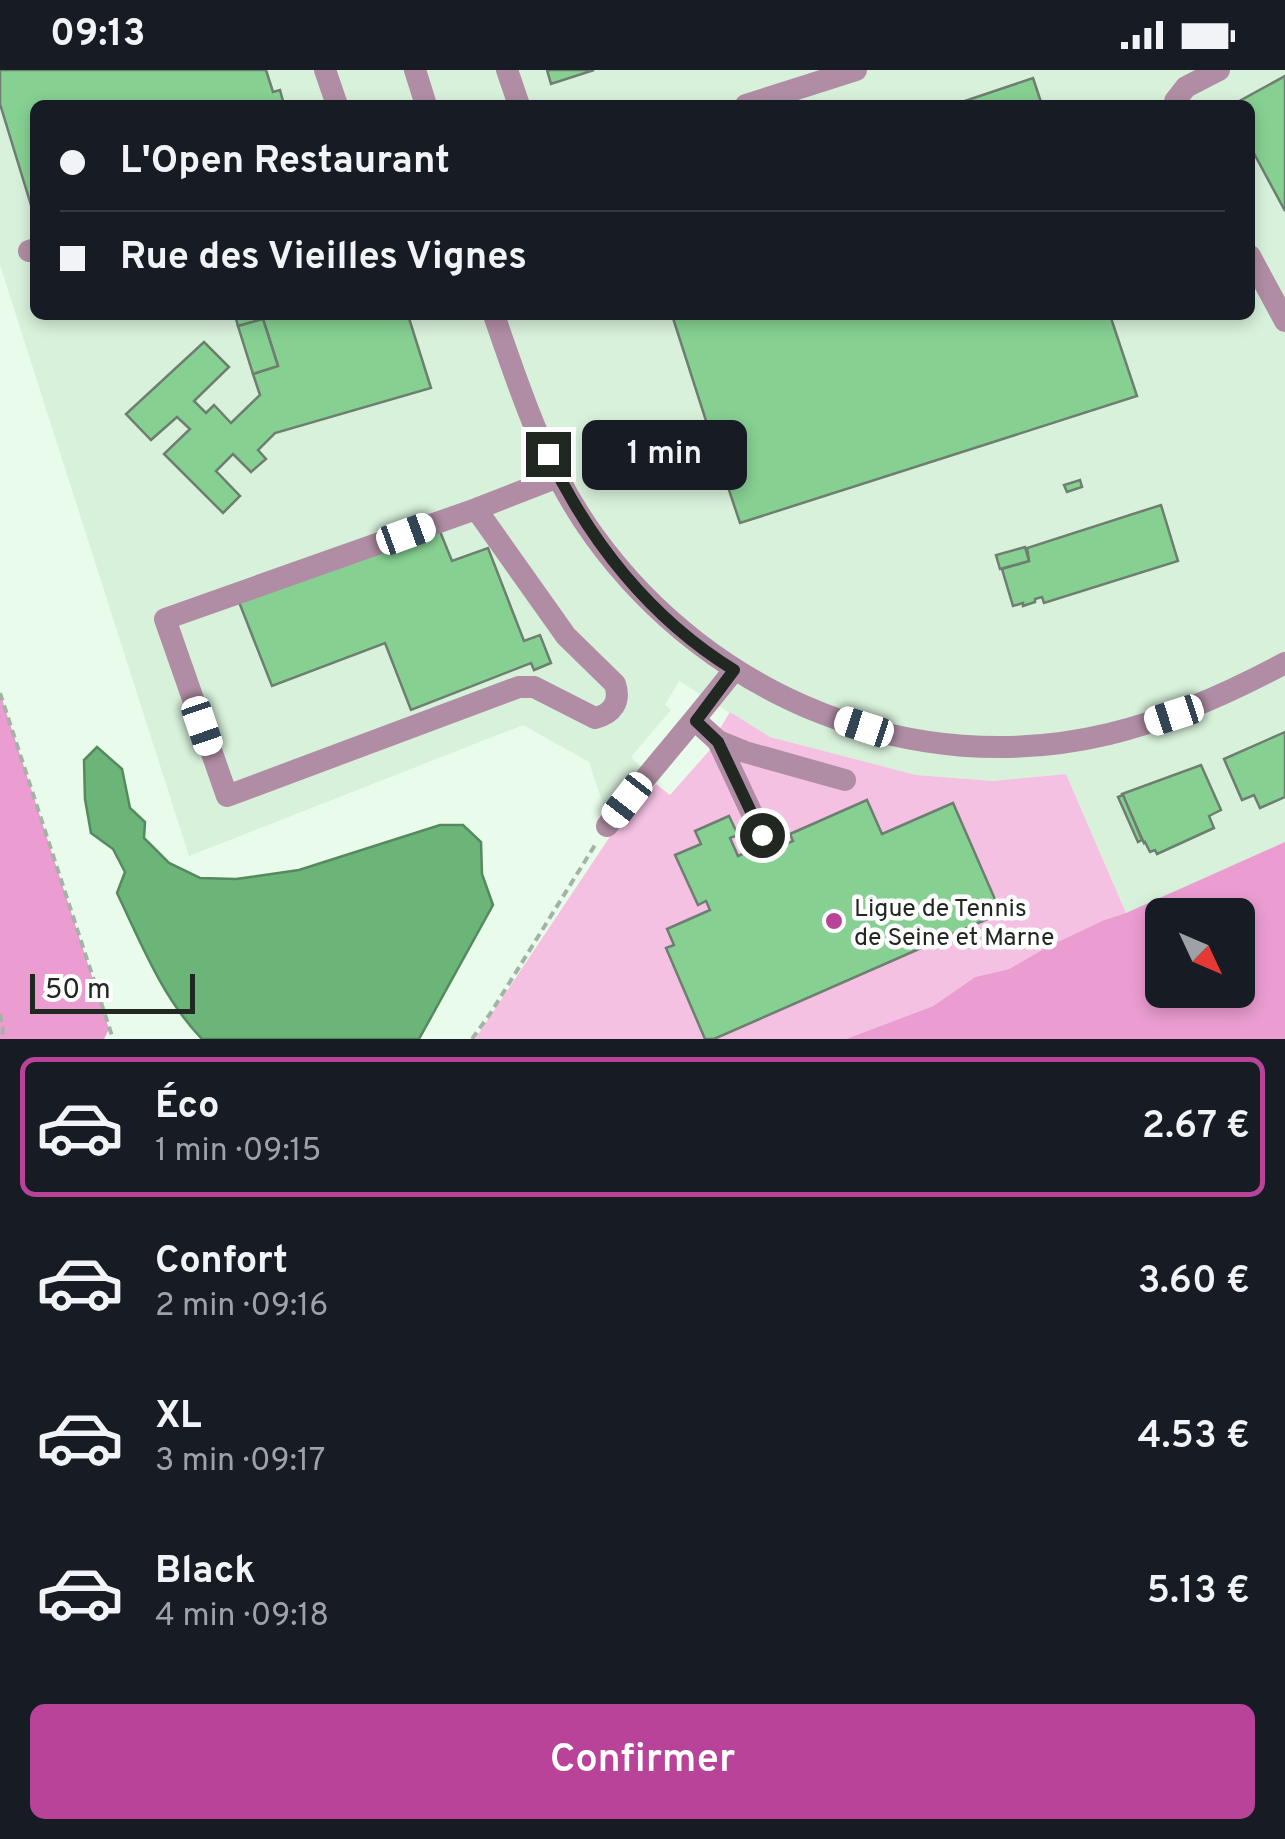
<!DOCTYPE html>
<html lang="fr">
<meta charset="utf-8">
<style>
body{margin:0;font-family:Overpass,sans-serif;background:#242831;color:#f1f3f6;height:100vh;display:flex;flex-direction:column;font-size:38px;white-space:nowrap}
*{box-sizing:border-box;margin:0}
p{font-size:32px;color:#9ea1a6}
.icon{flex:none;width:55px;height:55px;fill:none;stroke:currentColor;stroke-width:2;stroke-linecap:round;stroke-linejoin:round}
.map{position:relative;height:969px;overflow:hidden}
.details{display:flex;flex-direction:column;background:#171b24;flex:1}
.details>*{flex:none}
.guide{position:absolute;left:30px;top:30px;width:1225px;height:220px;border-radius:15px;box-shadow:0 5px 15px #0003;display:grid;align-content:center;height:220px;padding:0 30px;background:#171b24}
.needle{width:65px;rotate:134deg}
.tools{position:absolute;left:1145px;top:828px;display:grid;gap:20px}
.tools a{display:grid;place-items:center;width:110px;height:110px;border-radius:15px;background:#171b24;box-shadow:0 5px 15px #0003;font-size:50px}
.scale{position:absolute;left:30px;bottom:25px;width:165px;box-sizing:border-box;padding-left:10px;border:5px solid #212721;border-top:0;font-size:28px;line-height:35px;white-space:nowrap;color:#212721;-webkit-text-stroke:8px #fff;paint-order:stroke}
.end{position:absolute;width:45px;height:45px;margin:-22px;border:12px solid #212721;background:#fff;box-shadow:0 0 0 5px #fff}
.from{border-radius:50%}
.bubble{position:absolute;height:70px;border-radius:15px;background:#171b24;box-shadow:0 5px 15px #0003;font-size:32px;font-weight:600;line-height:70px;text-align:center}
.car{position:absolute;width:30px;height:60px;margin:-30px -15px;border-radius:12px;box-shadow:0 0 8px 2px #0007;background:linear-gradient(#fff 24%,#345 0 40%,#fff 0 76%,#345 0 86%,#fff 0)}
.guide b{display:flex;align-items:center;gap:35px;height:95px;font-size:38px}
.guide b+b{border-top:2px solid #363941}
.guide i{width:25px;height:25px;background:#f1f3f6}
ul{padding:18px 0 0;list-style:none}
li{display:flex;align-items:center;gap:30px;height:140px;margin:0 20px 15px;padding:0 10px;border:5px solid transparent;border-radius:15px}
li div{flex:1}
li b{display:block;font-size:38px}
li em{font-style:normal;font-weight:600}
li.current{border-color:#b94399}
li>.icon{width:90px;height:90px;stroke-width:1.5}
.cta{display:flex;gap:20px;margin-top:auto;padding:20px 30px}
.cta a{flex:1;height:115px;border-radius:15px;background:#b94399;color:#fff;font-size:40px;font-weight:600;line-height:115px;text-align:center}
.status{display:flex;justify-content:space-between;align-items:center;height:70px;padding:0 50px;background:#171b24;direction:ltr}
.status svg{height:28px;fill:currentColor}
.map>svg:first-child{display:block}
.built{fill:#d8f1db;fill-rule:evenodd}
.green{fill:#f4c1e2}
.forest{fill:#eb9cd1;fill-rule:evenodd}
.water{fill:#6bb579;stroke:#558a5f;stroke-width:2.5}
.building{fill:#86d092;stroke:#6e7e70;stroke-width:2.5}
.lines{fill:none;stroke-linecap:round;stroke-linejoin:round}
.path{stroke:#a5b3a7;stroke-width:4;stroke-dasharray:8 5;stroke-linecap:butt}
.minor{stroke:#b08da4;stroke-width:22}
.route{stroke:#212721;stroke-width:12}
.poi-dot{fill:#b94399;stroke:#fff;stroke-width:4}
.labels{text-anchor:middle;stroke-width:9;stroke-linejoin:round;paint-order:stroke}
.poi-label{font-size:25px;fill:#212721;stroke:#fff;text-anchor:start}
</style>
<div class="status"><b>09:13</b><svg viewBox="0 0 49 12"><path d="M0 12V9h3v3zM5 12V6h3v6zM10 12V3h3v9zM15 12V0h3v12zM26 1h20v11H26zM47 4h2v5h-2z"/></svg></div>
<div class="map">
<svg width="1285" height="969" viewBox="0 0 1285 969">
<rect width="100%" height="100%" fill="#e9fbeb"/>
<path class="built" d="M 0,0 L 1285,0 L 1285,772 L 1126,843 L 1066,704 L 993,711 L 916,705 L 769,667 L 679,611 L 665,635 L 671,640 L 631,687 L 642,698 L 605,740 L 589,692 L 523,655 L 189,786 L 0,195 ZM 35,35 L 1250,35 L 1250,245 L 35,245 Z"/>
<polygon class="green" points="730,642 770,667 916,705 993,711 1066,704 1126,843 1104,850 1047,877 1009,899 975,907 933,936 846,969 475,969 613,762 656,714 670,725 724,664 719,660"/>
<g class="forest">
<polygon points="0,623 109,959 104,969 0,969"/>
<path d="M 1285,772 L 1285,969 L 846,969 L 933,936 L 975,907 L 1009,899 L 1047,877 L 1104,850 L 1126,843 ZM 1162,845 L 1238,845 L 1238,920 L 1162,920 Z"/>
</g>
<path class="water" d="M 97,677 L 122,699 L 130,738 L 145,752 L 144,768 L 169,793 L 200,808 L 236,809 L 299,800 L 440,755 L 463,755 L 481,772 L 482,804 L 493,835 L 419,969 L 202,969 C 163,929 141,873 117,823 L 125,802 L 113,779 L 91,763 L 85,729 L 84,690 Z"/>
<g class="building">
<polygon points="0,0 266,0 273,22 280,20 284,35 35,35 35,134 31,135 0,34"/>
<polygon points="547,0 594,0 551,14"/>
<polygon points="1285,6 1285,141 1250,76 1250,35 1232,35"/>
<polygon points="1033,8 1042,35 953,35"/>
<polygon points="235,245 262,245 263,249 238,256"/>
<polygon points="276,245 408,245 431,318 275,363 258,380 266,389 251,402 233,384 216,401 240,426 223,443 164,384 190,359 177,347 151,370 126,344 204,272 229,297 194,331 206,343 214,335 231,353 260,325 253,304 278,296 263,249"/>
<polygon points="672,245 1110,245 1137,326 740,453 719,390 712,392 702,362 709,360"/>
<polygon points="263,249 278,296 253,304 238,256"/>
<polygon points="1080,410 1082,417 1067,422 1064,415"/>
<polygon points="1161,435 1178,491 1044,533 1042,527 1035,529 1035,532 1023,536 1023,533 1013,536 1002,499 1029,491 1027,478"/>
<polygon points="439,459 452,491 488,478 524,571 540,565 551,593 534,600 531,593 411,640 385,573 272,616 239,532"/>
<polygon points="1025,477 1029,491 1000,499 996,485"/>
<polygon points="1285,662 1285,727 1260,738 1254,725 1242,730 1224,689"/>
<polygon points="1201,695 1221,740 1209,746 1214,758 1157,784 1155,780 1150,782 1145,772 1144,773 1122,724"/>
<polygon points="1123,725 1142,770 1138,772 1118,727"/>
<polygon points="867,730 882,764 953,733 1001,843 714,969 705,969 666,878 674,875 667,859 710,840 706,831 698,835 675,785 701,774 695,761 729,746 738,765 730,768 738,786 773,771 776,778 793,771 790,764"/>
</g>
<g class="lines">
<g class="path">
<polyline points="0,623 113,969"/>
<polyline points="0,944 3,959 2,969"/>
<polyline points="472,969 490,944 595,775"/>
</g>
<g class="minor">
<polyline points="325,0 337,35"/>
<polyline points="415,0 426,35"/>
<polyline points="507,0 519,35"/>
<polyline points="746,35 856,0"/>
<polyline points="1176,35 1175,31 1186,17 1219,0"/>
<polyline points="29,181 35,179"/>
<polyline points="1250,186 1285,251"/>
<path d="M 494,245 C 520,321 546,400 594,466 C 711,628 913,711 1109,664 C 1171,649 1229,623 1285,593"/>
<path d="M 476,439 L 566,566 L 615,614 C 621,632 612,644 595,648 L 534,617 L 519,617 L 227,726 L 165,549 L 476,439 L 558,407"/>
<polyline points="696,651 718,671 745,682 845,710"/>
<polyline points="718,671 762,765"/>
<path d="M 607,756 C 648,703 693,653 734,600"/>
</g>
</g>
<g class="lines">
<path class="route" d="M 548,384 C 589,471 651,549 734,600 L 696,651 L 718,672 L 762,765"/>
</g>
<circle class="poi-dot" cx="834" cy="851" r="10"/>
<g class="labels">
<g class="poi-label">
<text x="854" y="846">Ligue de Tennis<tspan x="854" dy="29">de Seine et Marne</tspan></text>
</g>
</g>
</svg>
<div class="tools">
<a><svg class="needle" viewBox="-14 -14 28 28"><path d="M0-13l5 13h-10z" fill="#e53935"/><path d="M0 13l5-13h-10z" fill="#9ea1a6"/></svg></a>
</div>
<div class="scale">50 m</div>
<i class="end from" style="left:762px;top:765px"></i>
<i class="end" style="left:548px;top:384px"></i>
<div class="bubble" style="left:582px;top:350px;width:165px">1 min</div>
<i class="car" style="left:406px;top:464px;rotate:70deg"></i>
<i class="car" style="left:1174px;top:645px;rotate:252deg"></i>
<i class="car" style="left:202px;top:656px;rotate:161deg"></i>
<i class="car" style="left:864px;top:657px;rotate:288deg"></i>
<i class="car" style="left:627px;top:730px;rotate:218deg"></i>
<div class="guide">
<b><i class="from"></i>L'Open Restaurant</b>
<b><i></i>Rue des Vieilles Vignes</b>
</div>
</div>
<section class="details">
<ul>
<li class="current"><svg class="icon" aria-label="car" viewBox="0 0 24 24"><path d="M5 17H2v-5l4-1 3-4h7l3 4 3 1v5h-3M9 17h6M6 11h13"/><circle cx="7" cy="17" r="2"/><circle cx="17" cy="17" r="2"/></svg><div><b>Éco</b><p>1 min · 09:15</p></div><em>2.67 €</em></li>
<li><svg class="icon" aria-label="car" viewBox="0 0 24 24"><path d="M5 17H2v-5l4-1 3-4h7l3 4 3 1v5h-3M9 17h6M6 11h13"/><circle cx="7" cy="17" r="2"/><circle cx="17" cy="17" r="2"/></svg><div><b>Confort</b><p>2 min · 09:16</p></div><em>3.60 €</em></li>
<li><svg class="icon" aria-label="car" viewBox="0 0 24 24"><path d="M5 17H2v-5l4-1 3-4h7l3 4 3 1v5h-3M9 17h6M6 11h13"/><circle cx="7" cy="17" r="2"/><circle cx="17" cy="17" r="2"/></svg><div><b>XL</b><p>3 min · 09:17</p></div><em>4.53 €</em></li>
<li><svg class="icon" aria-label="car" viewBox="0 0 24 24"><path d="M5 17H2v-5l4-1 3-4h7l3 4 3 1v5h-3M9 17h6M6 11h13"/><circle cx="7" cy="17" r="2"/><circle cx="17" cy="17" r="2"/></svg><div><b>Black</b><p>4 min · 09:18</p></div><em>5.13 €</em></li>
</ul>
<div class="cta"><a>Confirmer</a></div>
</section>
